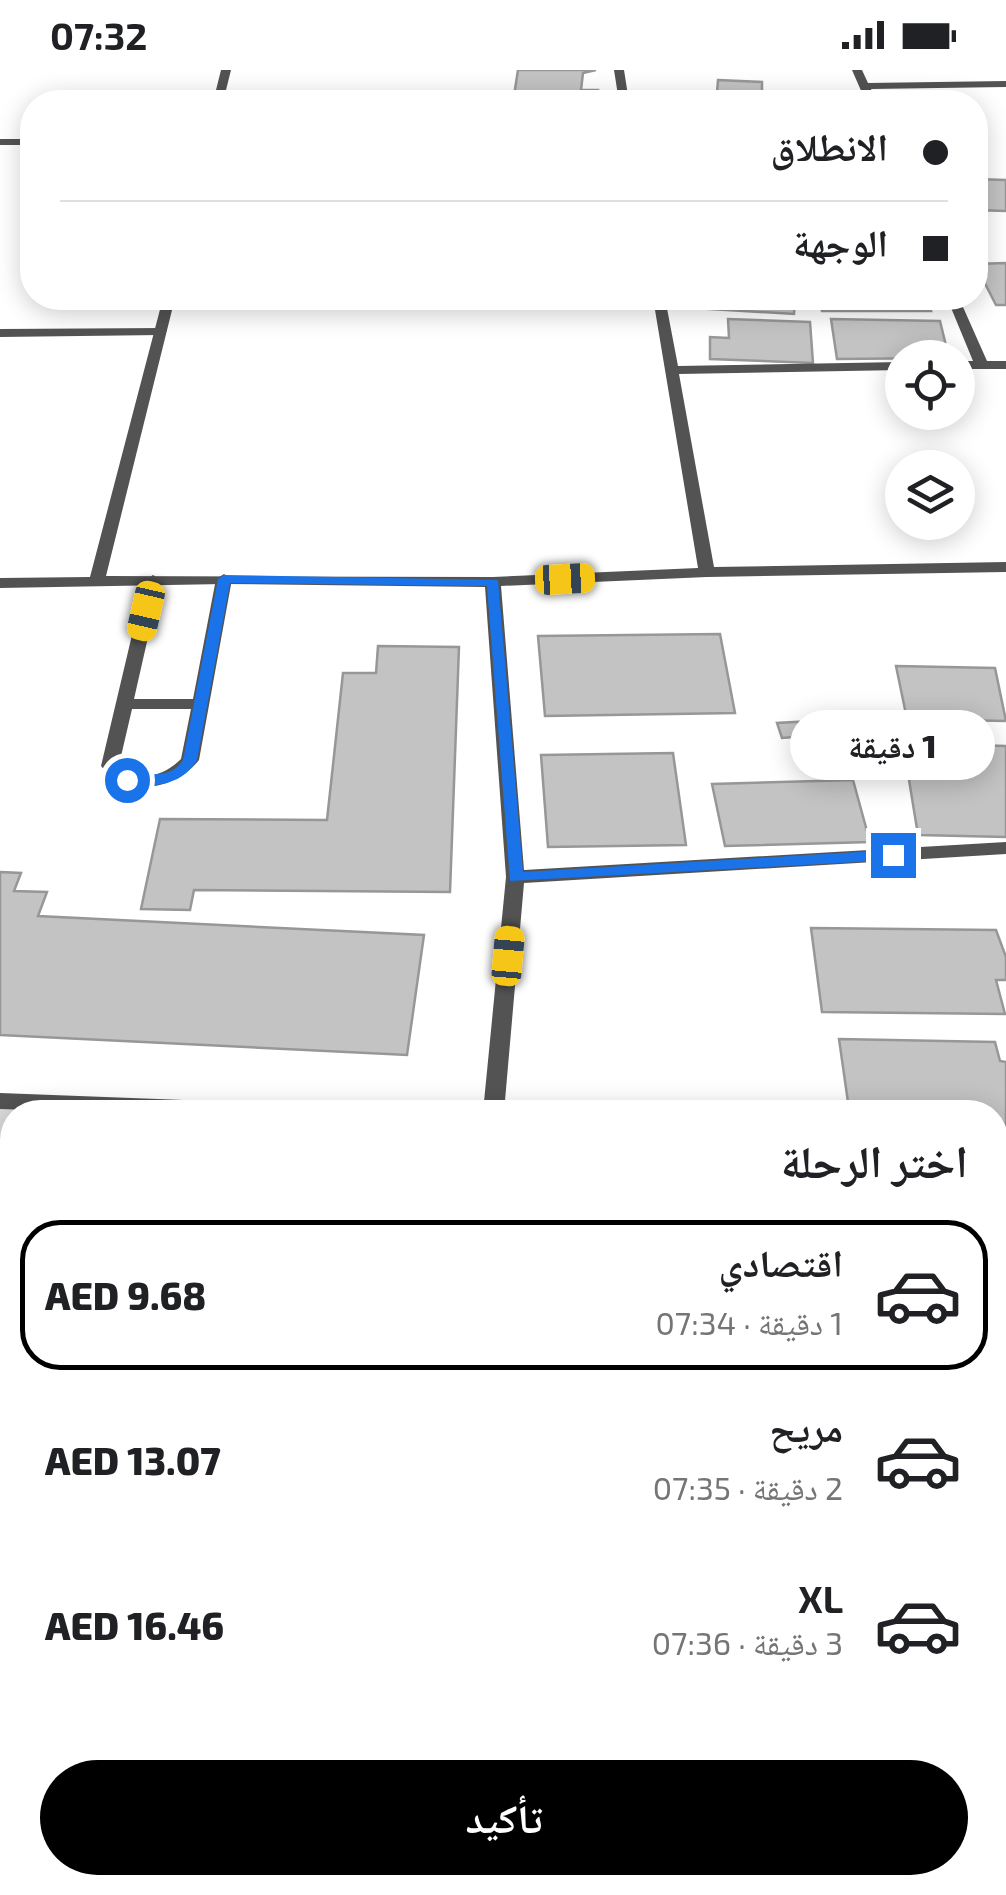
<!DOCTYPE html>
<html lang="ar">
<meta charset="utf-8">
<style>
body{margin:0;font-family:"Exo 2","Noto Naskh Arabic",sans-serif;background:#f2f2f2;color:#202124;direction:rtl;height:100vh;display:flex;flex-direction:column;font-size:38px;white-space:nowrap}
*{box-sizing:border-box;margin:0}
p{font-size:32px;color:#757577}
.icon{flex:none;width:55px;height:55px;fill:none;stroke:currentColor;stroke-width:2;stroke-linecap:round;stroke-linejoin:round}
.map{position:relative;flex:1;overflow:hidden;direction:ltr}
.side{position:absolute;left:0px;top:1030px;width:1008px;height:795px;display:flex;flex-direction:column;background:#fff;border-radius:40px 40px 0 0;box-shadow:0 5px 25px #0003;direction:rtl}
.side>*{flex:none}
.banner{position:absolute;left:20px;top:20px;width:968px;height:220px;border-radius:40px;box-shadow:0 5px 25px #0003;direction:rtl;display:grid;align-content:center;height:220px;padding:0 40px;background:#fff}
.fabs{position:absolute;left:885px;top:270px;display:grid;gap:20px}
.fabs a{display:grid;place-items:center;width:90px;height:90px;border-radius:50%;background:#fff;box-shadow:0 5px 25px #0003;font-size:50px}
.end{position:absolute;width:45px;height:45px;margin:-22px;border:12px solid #1a73e8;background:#fff;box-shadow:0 0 0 5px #fff}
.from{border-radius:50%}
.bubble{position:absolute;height:70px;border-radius:35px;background:#fff;box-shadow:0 5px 25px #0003;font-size:32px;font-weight:800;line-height:70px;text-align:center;direction:rtl}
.car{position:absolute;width:30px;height:60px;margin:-30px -15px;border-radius:12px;box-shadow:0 0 8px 2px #0007;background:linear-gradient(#f5c518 24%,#345 0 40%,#f5c518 0 76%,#345 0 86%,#f5c518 0)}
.banner b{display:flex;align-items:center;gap:35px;height:95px;font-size:38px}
.banner b+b{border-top:2px solid #e0e0e0}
.banner i{width:25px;height:25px;background:#202124}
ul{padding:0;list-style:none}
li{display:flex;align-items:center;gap:30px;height:150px;margin:0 20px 15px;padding:0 20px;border:5px solid transparent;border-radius:40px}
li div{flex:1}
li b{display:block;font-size:38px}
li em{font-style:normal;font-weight:800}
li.current{border-color:#000}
li>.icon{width:90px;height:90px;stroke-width:1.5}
h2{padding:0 40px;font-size:45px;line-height:120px}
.primary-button{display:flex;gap:20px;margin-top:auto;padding:20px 40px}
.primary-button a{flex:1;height:115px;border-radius:60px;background:#000;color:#fff;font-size:40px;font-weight:800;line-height:115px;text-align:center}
.status{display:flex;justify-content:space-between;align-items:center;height:70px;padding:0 50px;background:#fff;direction:ltr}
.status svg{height:28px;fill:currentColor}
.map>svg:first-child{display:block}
.green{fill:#dadada}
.building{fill:#c3c3c3;stroke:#979797;stroke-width:2.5}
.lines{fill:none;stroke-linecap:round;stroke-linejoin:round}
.lane{fill:#535353;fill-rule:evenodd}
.street{fill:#535353;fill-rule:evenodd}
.route{fill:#1a73e8}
</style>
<div class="status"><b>07:32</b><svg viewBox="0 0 49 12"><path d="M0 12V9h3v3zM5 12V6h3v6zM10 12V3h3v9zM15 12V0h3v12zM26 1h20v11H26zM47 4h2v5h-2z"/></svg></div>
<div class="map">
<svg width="1006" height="1825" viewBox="0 0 1006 1825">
<rect width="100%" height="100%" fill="#fff"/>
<polygon class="green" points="0,1031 286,1042 12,1042 12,1812 546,1812 547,1825 0,1825"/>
<g class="building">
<polygon points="518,0 596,0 583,3 581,20 598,20 597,32 513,32"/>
<polygon points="718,10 762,12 762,25 717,23"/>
<polygon points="818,24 851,25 852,32 820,32"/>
<polygon points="661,25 742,28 742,32 660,32"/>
<polygon points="975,109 1006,110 1006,141 975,140"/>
<polygon points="1006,193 1006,235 996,235 975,194"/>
<polygon points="696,228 795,228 794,244 694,238"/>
<polygon points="819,228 926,228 931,241 822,241"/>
<polygon points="728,249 810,252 813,293 710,289 710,267 729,268"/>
<polygon points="831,249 940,251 949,288 837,289"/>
<polygon points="720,564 735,643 545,646 538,566"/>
<polygon points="378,576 459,577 450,822 194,820 190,840 141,839 160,749 327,750 343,603 376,603"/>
<polygon points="896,596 995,598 1006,651 907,649"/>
<polygon points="830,650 835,664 782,668 777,653"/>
<polygon points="903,673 1006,676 1006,767 918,765"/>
<polygon points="673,683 686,775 548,777 541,685"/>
<polygon points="853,710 870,772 725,776 712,714"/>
<polygon points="0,802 21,803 14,821 47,822 38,846 424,865 407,985 0,965"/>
<polygon points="811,858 996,860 1006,887 1006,910 996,910 1005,944 822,942"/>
<polygon points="839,969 995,972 1000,991 1006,992 1006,1071 995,1070 995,1042 885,1042 884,1033 848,1032"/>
<polygon points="995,1231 1006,1231 1006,1354 995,1353"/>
<polygon points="995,1394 1006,1394 1006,1530 995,1529"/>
<polygon points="995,1593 1006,1593 1006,1759 995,1758"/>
<polygon points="823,1813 881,1825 821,1825"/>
<polygon points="960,1813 1006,1814 1006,1825 962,1825"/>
</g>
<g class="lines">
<g class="lane">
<rect x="0" y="69" width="32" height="6"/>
<polygon points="165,258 167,261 160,265 0,267 0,259"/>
<path d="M 224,504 L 232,509 L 199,690 C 176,720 125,729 101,696 L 145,510 L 153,505 L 161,510 L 134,629 L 193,629 L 216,509 ZM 132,639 L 191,639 L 181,689 C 164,706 138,714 119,695 Z"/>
</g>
<g class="street">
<polygon points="221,0 231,0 223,32 213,32"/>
<polygon points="614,0 624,0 629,32 619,32"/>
<polygon points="852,0 862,0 868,13 1006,11 1006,17 871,19 876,32 866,32"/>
<polygon points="163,228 175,228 106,506 493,507 698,498 653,228 665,228 678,296 902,292 902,300 679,304 714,497 1006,492 1006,502 707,507 501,516 524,800 1006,772 1006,784 524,813 504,1042 483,1042 506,807 485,517 224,514 0,518 0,508 90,507"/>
<polygon points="947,228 959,228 987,291 1006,291 1006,299 958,299 958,291 973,291"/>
<polygon points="0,1023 286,1034 294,1036 297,1042 95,1042 0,1039"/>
<polygon points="531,1812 561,1812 562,1825 532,1825"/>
</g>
</g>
<path class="route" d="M 224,505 L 498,510 L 523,802 L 893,780 L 900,785 L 893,790 L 510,811 L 487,516 L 230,513 L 197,690 C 181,717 151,718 122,713 L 120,710 C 139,698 168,714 183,690 L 218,509 Z"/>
</svg>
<div class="fabs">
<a><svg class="icon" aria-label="locate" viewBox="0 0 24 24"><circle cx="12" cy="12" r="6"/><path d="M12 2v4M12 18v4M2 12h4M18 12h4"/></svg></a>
<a><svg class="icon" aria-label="layers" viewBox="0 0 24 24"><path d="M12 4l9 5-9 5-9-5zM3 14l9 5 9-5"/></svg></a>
</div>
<i class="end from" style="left:127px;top:710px"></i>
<i class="end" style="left:893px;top:785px"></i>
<div class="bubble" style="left:790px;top:640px;width:205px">1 دقيقة</div>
<i class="car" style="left:565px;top:509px;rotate:87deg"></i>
<i class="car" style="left:146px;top:541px;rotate:193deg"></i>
<i class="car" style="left:508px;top:886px;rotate:5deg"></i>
<div class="banner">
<b><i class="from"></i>الانطلاق</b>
<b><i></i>الوجهة</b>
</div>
<section class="side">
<h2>اختر الرحلة</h2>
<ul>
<li class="current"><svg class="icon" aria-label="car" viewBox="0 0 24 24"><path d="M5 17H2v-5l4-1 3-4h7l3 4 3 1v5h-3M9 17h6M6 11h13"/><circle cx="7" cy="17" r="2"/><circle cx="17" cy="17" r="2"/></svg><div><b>اقتصادي</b><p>1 دقيقة · 07:34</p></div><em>AED 9.68</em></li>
<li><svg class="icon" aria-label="car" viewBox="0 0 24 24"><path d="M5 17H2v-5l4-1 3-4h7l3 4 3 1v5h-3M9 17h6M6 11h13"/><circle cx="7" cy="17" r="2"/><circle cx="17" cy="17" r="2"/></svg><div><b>مريح</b><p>2 دقيقة · 07:35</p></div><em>AED 13.07</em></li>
<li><svg class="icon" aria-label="car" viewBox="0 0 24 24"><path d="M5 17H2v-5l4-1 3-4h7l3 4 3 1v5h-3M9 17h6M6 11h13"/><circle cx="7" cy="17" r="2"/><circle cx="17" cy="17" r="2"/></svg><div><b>XL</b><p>3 دقيقة · 07:36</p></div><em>AED 16.46</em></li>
</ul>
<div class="primary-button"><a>تأكيد</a></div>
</section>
</div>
